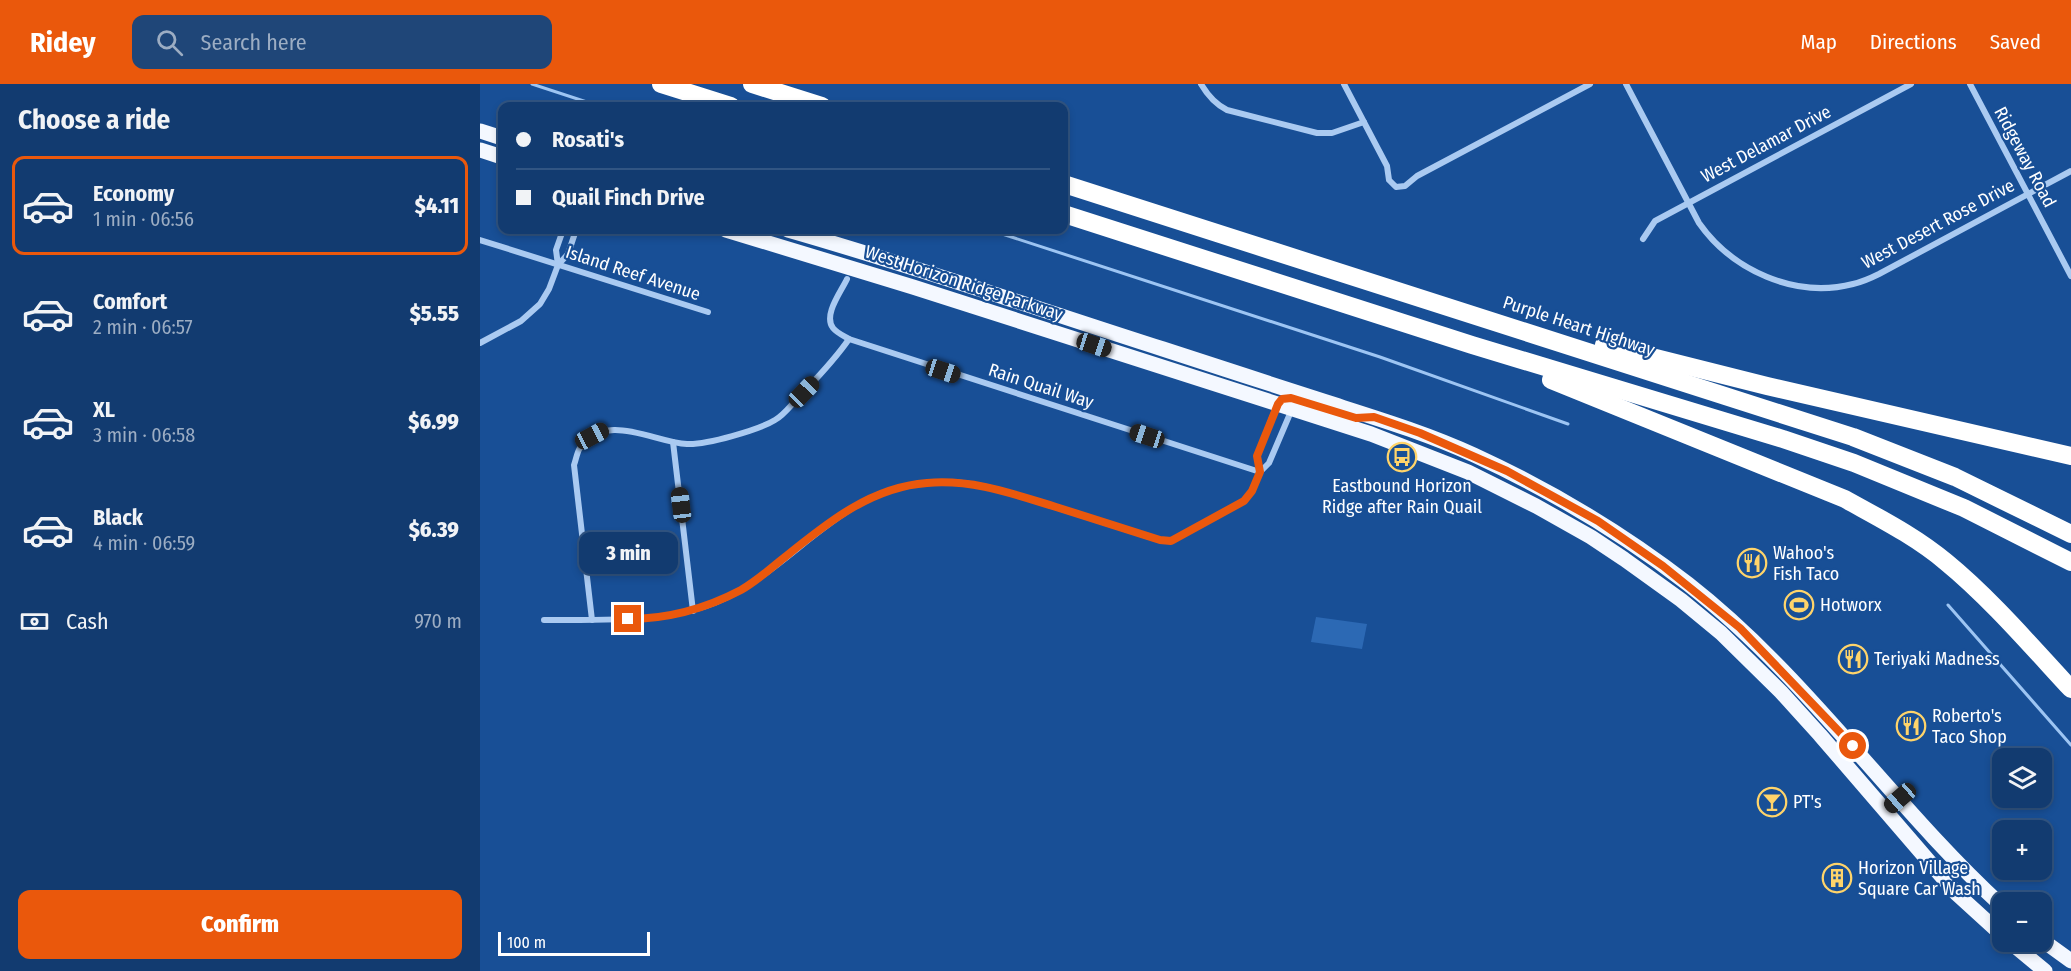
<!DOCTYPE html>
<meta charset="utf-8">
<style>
body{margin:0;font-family:"Fira Sans Condensed",sans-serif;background:#1f4678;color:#f1f3f6;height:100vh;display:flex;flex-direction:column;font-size:22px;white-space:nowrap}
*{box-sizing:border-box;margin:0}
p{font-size:20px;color:#9cadc3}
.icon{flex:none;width:33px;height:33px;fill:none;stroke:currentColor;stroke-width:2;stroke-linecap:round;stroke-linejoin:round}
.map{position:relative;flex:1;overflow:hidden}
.panel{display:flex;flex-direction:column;background:#123b70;width:480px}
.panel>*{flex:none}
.hud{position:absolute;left:18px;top:18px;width:570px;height:132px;border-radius:12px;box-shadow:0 3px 9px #0003,0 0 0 2px #315583;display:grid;align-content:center;height:132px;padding:0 18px;background:#123b70}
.controls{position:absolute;left:1512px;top:664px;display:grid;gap:12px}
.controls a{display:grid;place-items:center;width:60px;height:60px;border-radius:12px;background:#123b70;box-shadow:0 3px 9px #0003,0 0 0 2px #315583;font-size:30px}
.scale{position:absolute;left:18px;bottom:15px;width:152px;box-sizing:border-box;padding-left:6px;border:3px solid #fff;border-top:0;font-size:16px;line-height:21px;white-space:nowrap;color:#fff;-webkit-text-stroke:4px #184f96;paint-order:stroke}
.end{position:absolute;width:27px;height:27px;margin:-14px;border:8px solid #ea580c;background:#fff;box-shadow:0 0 0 3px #fff}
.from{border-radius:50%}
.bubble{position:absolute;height:42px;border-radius:12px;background:#123b70;box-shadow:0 3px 9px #0003,0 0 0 2px #315583;font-size:20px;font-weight:800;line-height:42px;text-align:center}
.car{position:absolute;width:18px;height:36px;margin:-18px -9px;border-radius:8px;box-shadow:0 0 4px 2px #0007;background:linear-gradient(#222 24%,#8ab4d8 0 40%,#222 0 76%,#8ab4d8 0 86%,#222 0)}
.hud b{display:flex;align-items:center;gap:21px;height:57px;font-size:22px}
.hud b+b{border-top:2px solid #315583}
.hud i{width:15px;height:15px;background:#f1f3f6}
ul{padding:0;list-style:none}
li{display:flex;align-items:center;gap:18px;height:99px;margin:0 12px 9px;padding:0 6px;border:3px solid transparent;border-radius:12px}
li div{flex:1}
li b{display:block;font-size:22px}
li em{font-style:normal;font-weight:800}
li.current{border-color:#ea580c}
li>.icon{width:54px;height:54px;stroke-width:1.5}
h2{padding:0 18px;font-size:27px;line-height:72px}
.pay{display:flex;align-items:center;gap:15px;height:66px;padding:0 18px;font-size:22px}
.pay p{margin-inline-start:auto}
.action{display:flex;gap:12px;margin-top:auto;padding:12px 18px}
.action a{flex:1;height:69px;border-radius:12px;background:#ea580c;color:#fff;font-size:24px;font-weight:800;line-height:69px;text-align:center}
header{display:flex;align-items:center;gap:36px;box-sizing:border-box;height:84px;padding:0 30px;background:#ea580c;color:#fff}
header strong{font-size:28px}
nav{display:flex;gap:33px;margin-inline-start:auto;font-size:21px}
.search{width:420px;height:54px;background:#1f4678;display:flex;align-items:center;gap:15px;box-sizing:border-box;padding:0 21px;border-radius:12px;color:#9cadc3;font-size:22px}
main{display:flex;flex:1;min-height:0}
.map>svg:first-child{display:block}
.pitch{fill:#2c69b4}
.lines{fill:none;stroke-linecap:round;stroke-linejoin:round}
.stream{stroke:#9dc5f3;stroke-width:3}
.minor{stroke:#aacaf1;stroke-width:6}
.primary{stroke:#f4f8ff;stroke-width:15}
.motorway{stroke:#fff;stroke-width:18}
.route{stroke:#ea580c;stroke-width:8}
.labels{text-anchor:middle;stroke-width:4.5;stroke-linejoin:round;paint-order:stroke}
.street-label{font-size:18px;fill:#fff;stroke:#184f96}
.poi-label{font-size:18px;fill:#fff;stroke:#184f96;text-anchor:start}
</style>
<header>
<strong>Ridey</strong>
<div class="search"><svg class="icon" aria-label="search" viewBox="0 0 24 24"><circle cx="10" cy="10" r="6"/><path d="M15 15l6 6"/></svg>Search here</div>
<nav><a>Map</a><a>Directions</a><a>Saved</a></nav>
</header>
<main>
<section class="panel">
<h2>Choose a ride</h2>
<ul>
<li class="current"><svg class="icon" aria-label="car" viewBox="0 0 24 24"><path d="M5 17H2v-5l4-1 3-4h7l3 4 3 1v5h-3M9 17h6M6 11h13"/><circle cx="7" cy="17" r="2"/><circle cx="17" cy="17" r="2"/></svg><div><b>Economy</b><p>1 min · 06:56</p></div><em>$4.11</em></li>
<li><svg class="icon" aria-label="car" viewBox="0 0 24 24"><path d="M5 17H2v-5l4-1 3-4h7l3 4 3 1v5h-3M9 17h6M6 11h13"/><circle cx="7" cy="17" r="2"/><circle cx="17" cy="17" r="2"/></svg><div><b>Comfort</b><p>2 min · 06:57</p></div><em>$5.55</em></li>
<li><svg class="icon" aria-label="car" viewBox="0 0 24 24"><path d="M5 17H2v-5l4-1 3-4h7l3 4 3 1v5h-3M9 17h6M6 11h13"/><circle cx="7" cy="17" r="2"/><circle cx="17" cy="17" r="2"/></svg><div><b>XL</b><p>3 min · 06:58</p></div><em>$6.99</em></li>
<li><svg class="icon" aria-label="car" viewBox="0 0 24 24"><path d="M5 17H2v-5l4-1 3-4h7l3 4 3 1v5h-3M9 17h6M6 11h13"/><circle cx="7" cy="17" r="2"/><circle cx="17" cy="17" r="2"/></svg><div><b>Black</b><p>4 min · 06:59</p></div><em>$6.39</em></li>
</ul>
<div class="pay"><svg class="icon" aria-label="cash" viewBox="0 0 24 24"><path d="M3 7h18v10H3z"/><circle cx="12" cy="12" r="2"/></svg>Cash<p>970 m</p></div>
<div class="action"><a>Confirm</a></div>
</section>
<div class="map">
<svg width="1591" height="887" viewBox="0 0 1591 887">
<rect width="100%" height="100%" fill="#184f96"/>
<polygon class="pitch" points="836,533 887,540 882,565 831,558"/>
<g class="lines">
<g class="stream">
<polyline points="52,0 119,22"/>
<polyline points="510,146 900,273 1088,340"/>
<polyline points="1468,521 1591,661"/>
</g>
<g class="minor">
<path d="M 721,0 C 728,12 735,20 747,26 L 837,49 L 852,49 L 884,38"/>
<polyline points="864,0 907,82 909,96 916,103 925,102 937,92 1110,0"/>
<path d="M 1146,0 L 1219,139 C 1252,186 1315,215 1373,200 C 1382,198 1391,194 1399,190 L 1591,87"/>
<polyline points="1490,0 1591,192"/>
<polyline points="1163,155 1175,137 1431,0"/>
<polyline points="0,156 228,228"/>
<polyline points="78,181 88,170 96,146"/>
<path d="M 367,195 C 361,208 343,231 353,244 C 357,249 364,252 369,255 L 780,388"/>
<polyline points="0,259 41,237 60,220 69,205 78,181 76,166 83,146"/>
<polyline points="193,358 213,527"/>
<polyline points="780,388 777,372 797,321"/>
<path d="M 64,536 C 132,535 204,542 264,504 C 326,466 368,406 446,399 C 492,394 533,410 575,423 C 610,434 645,445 679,456 L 691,457 L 764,417 L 772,407 L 780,388 L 789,379 L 812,325"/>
<path d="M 112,536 L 94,381 C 96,376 97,368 100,364 C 126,327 173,358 207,360 C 226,361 279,346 295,336 C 304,331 311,321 318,314 C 336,295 354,277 369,255"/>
</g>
<g class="primary">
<polyline points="0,47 22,54"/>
<polyline points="0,66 22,73"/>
<polyline points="246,146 433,203 891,350 988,388 1056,422 1111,453 1144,475 1201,516 1241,549 1301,608 1340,651 1477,810 1522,851"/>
<path d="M 308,146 C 434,182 558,225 683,265 C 737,283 792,300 846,318 C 896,334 946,349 994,371 C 1070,406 1142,449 1208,500 C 1327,593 1412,721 1522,822"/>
<polyline points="1562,856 1591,877"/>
<polyline points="1530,858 1565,887"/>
</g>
<g class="motorway">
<polyline points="181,0 251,22"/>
<polyline points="272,0 342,22"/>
<polyline points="584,100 1373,353 1475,393 1591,450"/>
<polyline points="584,130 992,261 1303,355 1374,379 1484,424 1591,478"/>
<polyline points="1124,261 1287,302 1591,372"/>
<path d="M 1071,296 L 1365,415 C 1399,434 1435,452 1466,478 C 1510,514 1552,563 1591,605"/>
</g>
</g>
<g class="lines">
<path class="route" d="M 148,535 C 189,535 225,525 261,506 C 277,497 291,484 305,473 C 347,439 391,403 447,399 C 493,395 533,410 576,423 C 610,434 645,445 680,456 L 691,457 L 764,417 L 772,407 L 780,388 L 777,372 L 798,320 L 802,315 L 811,314 L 876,334 L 894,333 L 940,349 L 1027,387 L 1118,437 L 1183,482 L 1260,544 L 1373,662"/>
</g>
<defs>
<g id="bus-ring" transform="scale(1.5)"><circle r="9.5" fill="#184f96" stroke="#ffd46a" stroke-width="1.5"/><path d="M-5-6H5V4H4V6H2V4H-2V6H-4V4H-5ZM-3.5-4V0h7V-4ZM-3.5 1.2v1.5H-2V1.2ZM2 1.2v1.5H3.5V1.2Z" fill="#ffd46a"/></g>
<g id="restaurant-ring" transform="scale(1.5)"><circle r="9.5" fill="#184f96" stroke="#ffd46a" stroke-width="1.5"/><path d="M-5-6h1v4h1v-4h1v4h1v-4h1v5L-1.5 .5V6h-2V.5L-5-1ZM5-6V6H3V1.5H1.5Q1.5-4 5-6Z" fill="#ffd46a"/></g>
<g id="stadium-ring" transform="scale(1.5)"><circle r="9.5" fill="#184f96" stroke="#ffd46a" stroke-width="1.5"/><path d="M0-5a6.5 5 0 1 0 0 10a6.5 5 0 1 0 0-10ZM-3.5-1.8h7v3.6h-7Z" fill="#ffd46a"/></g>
<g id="bar-ring" transform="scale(1.5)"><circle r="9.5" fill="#184f96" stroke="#ffd46a" stroke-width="1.5"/><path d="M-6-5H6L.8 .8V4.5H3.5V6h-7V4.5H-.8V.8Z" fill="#ffd46a"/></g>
<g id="building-ring" transform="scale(1.5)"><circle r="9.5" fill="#184f96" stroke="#ffd46a" stroke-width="1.5"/><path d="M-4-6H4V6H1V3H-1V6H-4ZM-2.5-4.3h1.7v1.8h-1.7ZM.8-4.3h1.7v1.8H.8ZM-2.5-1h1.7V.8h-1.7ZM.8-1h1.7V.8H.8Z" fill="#ffd46a"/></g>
</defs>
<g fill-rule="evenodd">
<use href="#bus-ring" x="922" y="373"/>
<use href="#restaurant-ring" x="1272" y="479"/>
<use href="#stadium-ring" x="1319" y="521"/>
<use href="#restaurant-ring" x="1373" y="575"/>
<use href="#restaurant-ring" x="1431" y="642"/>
<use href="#bar-ring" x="1292" y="718"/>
<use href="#building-ring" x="1357" y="794"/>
</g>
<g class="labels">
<g class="street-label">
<text transform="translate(1286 60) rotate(-28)" y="6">West Delamar Drive</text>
<text transform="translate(1545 73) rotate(62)" y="6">Ridgeway Road</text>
<text transform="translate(1458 140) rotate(-28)" y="6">West Desert Rose Drive</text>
<text transform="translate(153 189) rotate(18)" y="6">Island Reef Avenue</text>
<text transform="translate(484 199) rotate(18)" y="6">West Horizon Ridge Parkway</text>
<text transform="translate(1099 242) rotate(18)" y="6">Purple Heart Highway</text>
<text transform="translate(561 302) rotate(18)" y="6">Rain Quail Way</text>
</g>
<g class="poi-label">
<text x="922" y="408" text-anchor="middle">Eastbound Horizon<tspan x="922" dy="21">Ridge after Rain Quail</tspan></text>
<text x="1293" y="475">Wahoo's<tspan x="1293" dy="21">Fish Taco</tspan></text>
<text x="1340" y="527">Hotworx</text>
<text x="1394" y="581">Teriyaki Madness</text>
<text x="1452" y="638">Roberto's<tspan x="1452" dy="21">Taco Shop</tspan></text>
<text x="1313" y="724">PT's</text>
<text x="1378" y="790">Horizon Village<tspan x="1378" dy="21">Square Car Wash</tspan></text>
</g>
</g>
</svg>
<div class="controls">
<a><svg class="icon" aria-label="layers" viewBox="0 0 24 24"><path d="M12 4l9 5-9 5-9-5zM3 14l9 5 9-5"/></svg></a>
<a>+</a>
<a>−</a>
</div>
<div class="scale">100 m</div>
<i class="end from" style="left:1373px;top:662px"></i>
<i class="end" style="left:148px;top:535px"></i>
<div class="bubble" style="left:99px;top:448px;width:99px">3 min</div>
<i class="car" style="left:614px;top:261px;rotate:108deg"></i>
<i class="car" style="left:463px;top:287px;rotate:108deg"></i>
<i class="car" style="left:324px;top:308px;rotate:44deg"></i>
<i class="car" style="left:112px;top:352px;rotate:62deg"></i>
<i class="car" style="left:667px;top:352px;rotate:288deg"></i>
<i class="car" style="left:201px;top:421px;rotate:353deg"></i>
<i class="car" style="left:1420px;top:714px;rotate:229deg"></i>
<div class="hud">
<b><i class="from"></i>Rosati's</b>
<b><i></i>Quail Finch Drive</b>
</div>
</div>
</main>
